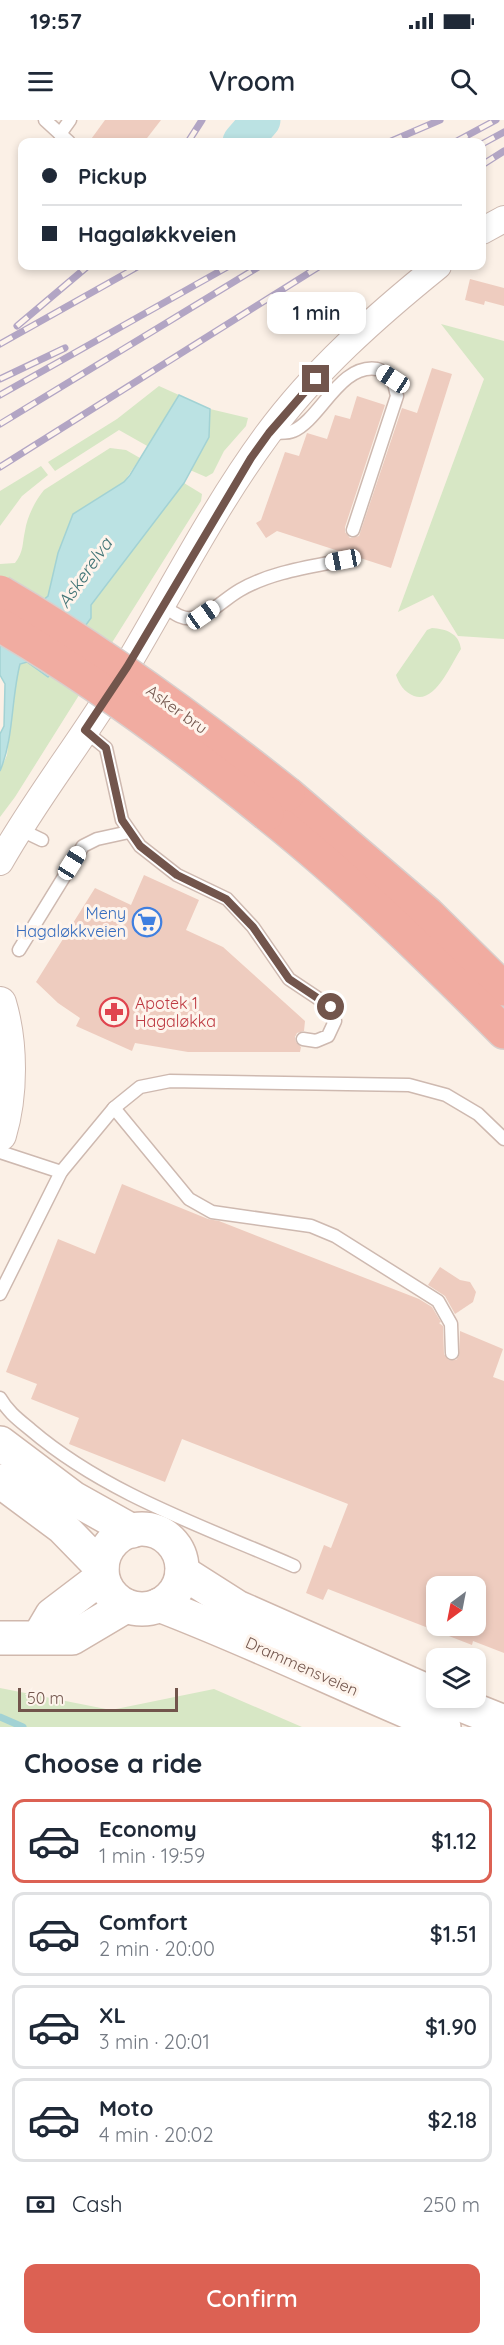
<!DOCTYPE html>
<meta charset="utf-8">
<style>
body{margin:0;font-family:Quicksand,sans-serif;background:#f6f6f7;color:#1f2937;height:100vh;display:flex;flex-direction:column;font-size:22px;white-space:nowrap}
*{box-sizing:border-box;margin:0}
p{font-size:20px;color:#747a83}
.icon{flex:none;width:33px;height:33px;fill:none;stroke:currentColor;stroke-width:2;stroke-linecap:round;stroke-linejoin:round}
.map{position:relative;height:1607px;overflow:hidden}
.panel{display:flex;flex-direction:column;background:#fff;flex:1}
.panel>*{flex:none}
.hud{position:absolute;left:18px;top:18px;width:468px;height:132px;border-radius:12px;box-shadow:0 3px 9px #0003;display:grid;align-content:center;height:132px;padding:0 24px;background:#fff}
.needle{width:39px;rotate:212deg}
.controls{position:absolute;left:426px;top:1456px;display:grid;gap:12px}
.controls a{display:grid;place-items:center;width:60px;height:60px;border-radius:12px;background:#fff;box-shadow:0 3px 9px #0003;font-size:30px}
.scale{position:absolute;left:18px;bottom:15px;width:160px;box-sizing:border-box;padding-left:6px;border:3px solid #72554c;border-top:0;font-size:16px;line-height:21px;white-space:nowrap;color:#72554c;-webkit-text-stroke:4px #fef4ec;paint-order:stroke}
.end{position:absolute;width:27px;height:27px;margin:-14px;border:8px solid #72554c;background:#fff;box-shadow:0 0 0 3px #fff}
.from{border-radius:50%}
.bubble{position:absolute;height:42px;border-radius:12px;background:#fff;box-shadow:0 3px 9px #0003;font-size:20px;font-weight:600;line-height:42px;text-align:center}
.car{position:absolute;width:18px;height:36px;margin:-18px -9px;border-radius:8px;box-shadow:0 0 4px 2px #0007;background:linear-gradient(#fff 24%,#345 0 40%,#fff 0 76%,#345 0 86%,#fff 0)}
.hud b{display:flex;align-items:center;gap:21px;height:57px;font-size:22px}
.hud b+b{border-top:2px solid #e0e1e3}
.hud i{width:15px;height:15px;background:#1f2937}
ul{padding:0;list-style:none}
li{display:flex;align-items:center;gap:18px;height:84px;margin:0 12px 9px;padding:0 12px;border:3px solid #e0e1e3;border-radius:12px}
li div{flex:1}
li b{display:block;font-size:22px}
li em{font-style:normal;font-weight:600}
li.on{border-color:#dc6153}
li>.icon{width:54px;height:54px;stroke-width:1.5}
h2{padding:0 24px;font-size:27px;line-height:72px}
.pay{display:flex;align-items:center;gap:15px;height:66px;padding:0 24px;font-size:22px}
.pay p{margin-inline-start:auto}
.cta{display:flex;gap:12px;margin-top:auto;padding:12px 24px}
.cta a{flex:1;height:69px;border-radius:12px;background:#dc6153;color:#fff;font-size:24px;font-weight:600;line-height:69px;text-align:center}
.status{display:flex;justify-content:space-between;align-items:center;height:42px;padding:0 30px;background:#fff;direction:ltr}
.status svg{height:16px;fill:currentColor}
header{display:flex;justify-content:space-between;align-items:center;height:78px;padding:0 24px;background:#fff;font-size:27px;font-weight:600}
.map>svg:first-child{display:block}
.green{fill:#d7e7c5}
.water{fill:#bbe2e3;stroke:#a2d2d4;stroke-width:1.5}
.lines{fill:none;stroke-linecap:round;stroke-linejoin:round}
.stream{stroke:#a2d2d4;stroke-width:7}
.river{stroke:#bbe2e3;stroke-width:39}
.building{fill:#eeccbf;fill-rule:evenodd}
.service-casing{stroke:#ceb9b0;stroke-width:15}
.minor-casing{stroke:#ceb9b0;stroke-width:28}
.tertiary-casing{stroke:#ceb9b0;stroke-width:34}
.secondary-casing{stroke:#d0b8ad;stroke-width:36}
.motorway-casing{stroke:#d8cfcd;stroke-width:36}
.service{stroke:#fff;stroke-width:12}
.minor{stroke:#fff;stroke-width:26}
.tertiary{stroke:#fff;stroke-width:32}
.secondary{stroke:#fff;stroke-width:33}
.motorway{stroke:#f1aca1;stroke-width:33}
.rail-casing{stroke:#b2a5c4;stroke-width:7}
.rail{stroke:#fef4ec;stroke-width:4.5;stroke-dasharray:14;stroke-linecap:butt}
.motorway-bridge-casing{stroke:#d8cfcd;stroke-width:36;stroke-linecap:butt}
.motorway-bridge{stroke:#f1aca1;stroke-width:33}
.route{stroke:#72554c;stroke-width:8}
.labels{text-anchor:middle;stroke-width:6;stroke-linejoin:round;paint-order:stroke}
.street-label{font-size:16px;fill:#72554c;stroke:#fef4ec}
.shop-label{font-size:16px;fill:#366cbe;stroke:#fef4ec;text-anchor:end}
.health-label{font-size:16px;fill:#be3a42;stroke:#fef4ec;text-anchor:start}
.water-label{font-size:18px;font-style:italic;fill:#417476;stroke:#fef4ec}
</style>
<div class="status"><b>19:57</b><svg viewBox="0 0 49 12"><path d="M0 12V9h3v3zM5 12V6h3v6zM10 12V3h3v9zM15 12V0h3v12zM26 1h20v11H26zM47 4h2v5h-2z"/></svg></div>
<header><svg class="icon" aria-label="menu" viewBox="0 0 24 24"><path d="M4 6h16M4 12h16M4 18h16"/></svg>Vroom<svg class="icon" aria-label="search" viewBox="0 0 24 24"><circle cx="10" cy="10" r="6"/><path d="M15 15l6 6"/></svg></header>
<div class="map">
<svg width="504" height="1607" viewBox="0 0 504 1607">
<rect width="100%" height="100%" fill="#fbf0e6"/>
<g class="green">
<polygon points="441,204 504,221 504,519 458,516 433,475 398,492 484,259"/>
<polygon points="159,266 179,275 149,327 119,310 55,351 48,342 117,299"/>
<polygon points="210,289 248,298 246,306 224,331 213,353 206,357 190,350 209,317"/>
<path d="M 110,328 L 126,330 L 140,338 L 124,362 L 73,394 L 48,476 L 0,516 L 0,444 L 15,443 C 24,431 22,424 25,411 C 27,397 35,381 44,370 Z"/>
<polygon points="41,346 48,355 22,376 0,406 0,371"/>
<polygon points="184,363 202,374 201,381 15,677 0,697 0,651 7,635 15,564 20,544 27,542 48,556 91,498 91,485"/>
<path d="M 432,508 C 446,509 459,513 461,529 C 451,544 435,584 414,576 C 404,572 399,564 396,555 L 427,510 Z"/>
<polygon points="0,1568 111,1590 214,1569 302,1607 0,1607"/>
</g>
<path class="water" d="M 179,275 L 210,289 L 209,317 L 184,363 L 91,485 L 91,498 L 48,557 L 27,542 L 20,544 C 11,579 14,618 0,651 L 0,614 L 4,606 L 5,564 L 0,555 L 0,516 L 48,476 L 58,433 L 73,394 L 124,362 L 130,355 Z"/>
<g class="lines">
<polyline class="stream" points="0,1597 23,1607"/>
<polyline class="river" points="242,22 261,0"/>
</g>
<g class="building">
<polygon points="105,0 161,0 144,22 89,22"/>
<polygon points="470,159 504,168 504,186 485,181 484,185 465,180"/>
<polygon points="432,248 452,254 391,448 277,411 266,418 256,403 261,400 285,332 299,336 307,313 327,319 335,295 350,299 357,276 385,285 345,407 345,412 350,418 359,416 402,288 417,293"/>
<polygon points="144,755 199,780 186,810 223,827 305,901 304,911 297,913 295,917 296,922 301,927 300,932 188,932 135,923 132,931 76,906 80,898 58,883 36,862 95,768 131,785"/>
<path d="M 122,1064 L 208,1099 L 219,1101 L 419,1179 L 432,1187 L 441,1202 L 439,1203 L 443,1206 L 444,1234 L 449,1240 L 456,1240 L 459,1236 L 460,1211 L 503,1229 L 493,1257 L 504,1261 L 504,1533 L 473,1521 L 472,1525 L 328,1469 L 323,1480 L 306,1473 L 324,1425 L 331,1428 L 348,1384 L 182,1319 L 165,1362 L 69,1324 L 79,1298 L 31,1279 L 37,1264 L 6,1252 L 58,1119 L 95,1134 ZM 436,1467 L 476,1467 L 476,1506 L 436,1506 Z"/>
<polygon points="440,1147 460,1160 470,1162 476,1172 473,1182 455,1194 445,1176 428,1165"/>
</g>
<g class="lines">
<g class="service-casing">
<g id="service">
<polyline points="45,0 69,22"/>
<polyline points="60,14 70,0"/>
<path d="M 270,313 C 277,312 287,314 293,311 C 320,300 340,243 377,249 C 382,250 388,256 393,259 L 397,276 L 353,410"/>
<path d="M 163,486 C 172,491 181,500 192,498 C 211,495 224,479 240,470 C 271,452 309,447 343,440"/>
<polyline points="85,611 106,628 122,700 140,726 177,755 227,779 253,807 289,859 331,887 335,901 328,916 316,921 303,919"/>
<polyline points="19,709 42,720"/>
<polyline points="19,830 83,726 97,719 129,712"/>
<polyline points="114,988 189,1079 212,1092 311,1106 335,1116 438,1181 451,1204 452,1233"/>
<polyline points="0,1032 61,1052 114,988 140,967 170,961 409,965 446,975 478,994 504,1019"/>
<polyline points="0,1174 61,1052"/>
<path d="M 0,1278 C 8,1292 19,1300 31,1310 C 106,1374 205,1407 294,1446"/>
</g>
</g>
<g class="minor-casing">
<g id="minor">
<polyline points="482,111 504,99"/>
<path d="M 0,742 C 36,678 81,622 119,559 C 168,478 211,391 267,315 C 314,251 376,196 438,146"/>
</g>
</g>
<g class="tertiary-casing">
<path id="tertiary" d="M 0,883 C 12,923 12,975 0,1015"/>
</g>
<g class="secondary-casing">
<g id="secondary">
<polyline points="0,1323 73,1378 132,1411"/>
<polyline points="0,1361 62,1407 102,1448"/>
<circle cx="142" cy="1449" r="40"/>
<polyline points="182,1452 237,1487 436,1575"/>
<path d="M 159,1485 C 256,1522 349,1568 444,1607"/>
<polyline points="39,1517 52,1495 102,1457"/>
<polyline points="0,1518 72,1518 126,1486"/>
<polyline points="444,1578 504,1602"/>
</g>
</g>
<g class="motorway-casing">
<g id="motorway">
<polyline points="288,674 428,794 504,869"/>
<path d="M 267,694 C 351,761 428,836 504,912"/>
</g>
</g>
<use href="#service" class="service"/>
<use href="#minor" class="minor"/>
<use href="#tertiary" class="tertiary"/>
<use href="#secondary" class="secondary"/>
<use href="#motorway" class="motorway"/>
<g class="rail-casing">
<g id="rail">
<polyline points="188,22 202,0"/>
<polyline points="389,22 440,0"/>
<polyline points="455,22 496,0"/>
<polyline points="482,24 504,12"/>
<polyline points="482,45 504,31"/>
<polyline points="17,206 88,146"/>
<polyline points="0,224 139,146"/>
<polyline points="0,259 65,228"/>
<polyline points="0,275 229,146"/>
<polyline points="0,304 260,146"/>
<polyline points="0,347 320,146"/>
</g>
</g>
<use href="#rail" class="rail"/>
<g class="motorway-bridge-casing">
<g id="motorway-bridge">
<path d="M 0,472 C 101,531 196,601 288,674"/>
<path d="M 0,505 C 94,560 182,625 267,694"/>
</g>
</g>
<use href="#motorway-bridge" class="motorway-bridge"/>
</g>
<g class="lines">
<polyline class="route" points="316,259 269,313 251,338 127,547 85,610 106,628 122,700 140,726 177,755 226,779 253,807 289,859 331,887"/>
</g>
<defs>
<g id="supermarket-ring" transform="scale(1.5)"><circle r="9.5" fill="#fef4ec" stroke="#3f7fe0" stroke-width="1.5"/><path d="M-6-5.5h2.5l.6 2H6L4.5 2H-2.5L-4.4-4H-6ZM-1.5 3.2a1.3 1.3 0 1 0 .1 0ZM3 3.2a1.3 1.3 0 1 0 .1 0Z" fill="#3f7fe0"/></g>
<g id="pharmacy-ring" transform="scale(1.5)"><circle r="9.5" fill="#fef4ec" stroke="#e0444e" stroke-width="1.5"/><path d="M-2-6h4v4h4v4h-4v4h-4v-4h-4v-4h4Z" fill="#e0444e"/></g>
</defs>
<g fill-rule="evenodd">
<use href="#supermarket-ring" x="147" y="802"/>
<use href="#pharmacy-ring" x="114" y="892"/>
</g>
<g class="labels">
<g class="street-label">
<text transform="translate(177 589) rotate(36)" y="6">Asker bru</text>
<text transform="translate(302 1546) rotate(24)" y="6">Drammensveien</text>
</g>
<g class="shop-label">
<text x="126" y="799">Meny<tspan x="126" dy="18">Hagaløkkveien</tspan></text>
</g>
<g class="health-label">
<text x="135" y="889">Apotek 1<tspan x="135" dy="18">Hagaløkka</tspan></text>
</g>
<g class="water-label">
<text transform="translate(85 453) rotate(-55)" y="6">Askerelva</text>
</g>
</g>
</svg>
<div class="controls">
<a><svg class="needle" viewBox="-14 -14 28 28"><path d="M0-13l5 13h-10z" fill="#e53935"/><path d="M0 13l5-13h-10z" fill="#747a83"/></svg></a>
<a><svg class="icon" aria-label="layers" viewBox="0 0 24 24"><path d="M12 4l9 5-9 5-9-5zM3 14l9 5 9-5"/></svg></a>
</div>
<div class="scale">50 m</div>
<i class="end from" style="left:331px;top:887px"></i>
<i class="end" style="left:316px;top:259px"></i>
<div class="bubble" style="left:267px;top:172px;width:99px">1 min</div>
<i class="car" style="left:393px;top:259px;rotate:303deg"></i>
<i class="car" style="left:343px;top:440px;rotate:259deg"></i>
<i class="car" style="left:203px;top:495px;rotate:55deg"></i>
<i class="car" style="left:72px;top:743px;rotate:32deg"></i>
<div class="hud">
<b><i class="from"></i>Pickup</b>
<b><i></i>Hagaløkkveien</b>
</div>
</div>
<section class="panel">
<h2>Choose a ride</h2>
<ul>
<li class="on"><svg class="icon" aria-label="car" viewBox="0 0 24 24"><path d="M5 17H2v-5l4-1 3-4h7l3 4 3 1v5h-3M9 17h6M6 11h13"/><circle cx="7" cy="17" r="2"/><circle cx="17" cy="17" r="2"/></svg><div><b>Economy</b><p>1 min · 19:59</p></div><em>$1.12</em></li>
<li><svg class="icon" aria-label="car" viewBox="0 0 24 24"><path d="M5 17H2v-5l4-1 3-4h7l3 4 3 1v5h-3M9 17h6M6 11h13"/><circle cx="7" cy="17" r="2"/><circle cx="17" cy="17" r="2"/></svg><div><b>Comfort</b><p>2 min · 20:00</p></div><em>$1.51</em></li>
<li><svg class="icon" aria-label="car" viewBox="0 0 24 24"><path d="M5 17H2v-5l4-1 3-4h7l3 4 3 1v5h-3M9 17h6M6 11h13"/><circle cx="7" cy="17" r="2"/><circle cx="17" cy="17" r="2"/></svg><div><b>XL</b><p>3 min · 20:01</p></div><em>$1.90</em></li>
<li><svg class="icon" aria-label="car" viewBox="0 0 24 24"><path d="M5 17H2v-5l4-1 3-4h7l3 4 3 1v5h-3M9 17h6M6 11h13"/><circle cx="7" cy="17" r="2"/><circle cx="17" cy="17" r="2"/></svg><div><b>Moto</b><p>4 min · 20:02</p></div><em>$2.18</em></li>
</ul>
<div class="pay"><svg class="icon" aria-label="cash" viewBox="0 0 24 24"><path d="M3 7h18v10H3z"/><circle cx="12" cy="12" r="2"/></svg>Cash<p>250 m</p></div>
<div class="cta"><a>Confirm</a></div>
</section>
